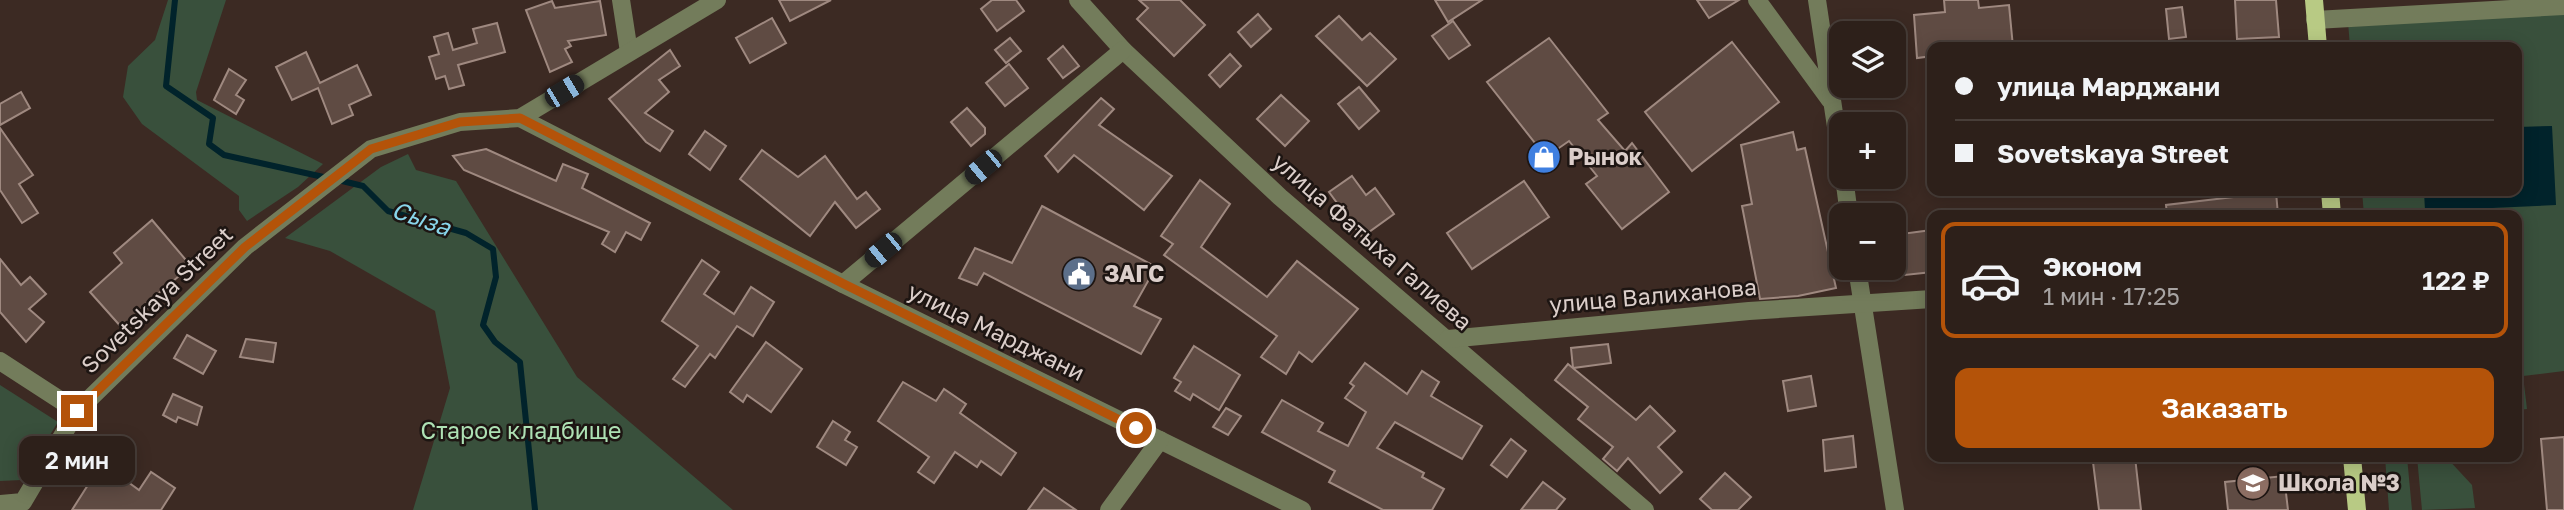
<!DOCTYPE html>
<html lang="ru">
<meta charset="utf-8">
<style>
body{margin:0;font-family:"Golos Text",sans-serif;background:#392d27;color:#f1f3f6;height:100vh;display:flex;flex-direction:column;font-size:26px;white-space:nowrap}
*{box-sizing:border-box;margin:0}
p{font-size:23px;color:#a7a3a2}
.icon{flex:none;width:38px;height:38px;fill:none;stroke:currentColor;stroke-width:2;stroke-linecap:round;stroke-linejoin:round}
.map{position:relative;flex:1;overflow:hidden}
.side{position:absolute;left:1927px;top:210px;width:595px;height:252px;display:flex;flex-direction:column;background:#2d201a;border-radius:14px;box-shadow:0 4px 18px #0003,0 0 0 2px #483e39}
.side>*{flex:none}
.top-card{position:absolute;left:1927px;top:42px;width:595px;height:154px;border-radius:14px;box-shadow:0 4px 18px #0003,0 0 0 2px #483e39;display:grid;align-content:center;height:154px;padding:0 28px;background:#2d201a}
.buttons{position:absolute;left:1829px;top:21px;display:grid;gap:14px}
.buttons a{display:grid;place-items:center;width:77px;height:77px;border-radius:14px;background:#2d201a;box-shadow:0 4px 18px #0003,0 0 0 2px #483e39;font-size:35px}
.end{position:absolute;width:32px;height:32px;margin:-16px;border:9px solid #b45309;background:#fff;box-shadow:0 0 0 4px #fff}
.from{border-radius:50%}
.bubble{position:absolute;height:49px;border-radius:14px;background:#2d201a;box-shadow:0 4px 18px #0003,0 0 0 2px #483e39;font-size:23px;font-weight:600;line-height:49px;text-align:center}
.car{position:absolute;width:21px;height:42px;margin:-21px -10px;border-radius:9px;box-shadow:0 0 5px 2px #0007;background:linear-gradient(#222 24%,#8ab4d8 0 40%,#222 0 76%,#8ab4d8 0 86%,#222 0)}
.top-card b{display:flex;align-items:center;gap:24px;height:66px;font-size:26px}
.top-card b+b{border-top:2px solid #483e39}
.top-card i{width:18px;height:18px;background:#f1f3f6}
ul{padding:12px 0 0;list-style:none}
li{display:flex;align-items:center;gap:21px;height:116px;margin:0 14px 10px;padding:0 14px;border:4px solid #483e39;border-radius:14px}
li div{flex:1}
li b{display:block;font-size:26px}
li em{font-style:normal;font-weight:600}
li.selected{border-color:#b45309}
li>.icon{width:63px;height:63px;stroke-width:1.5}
.cta{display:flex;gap:14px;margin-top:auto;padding:14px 28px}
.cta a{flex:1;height:80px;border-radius:14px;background:#b45309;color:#fff;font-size:28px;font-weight:600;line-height:80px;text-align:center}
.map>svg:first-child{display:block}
.green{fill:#39503c}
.water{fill:#01232b}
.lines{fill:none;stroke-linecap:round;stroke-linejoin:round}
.stream{stroke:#01232b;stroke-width:6}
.building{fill:#5f4b43;stroke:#9f8980;stroke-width:2}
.minor{stroke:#737c5b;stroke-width:18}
.major{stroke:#b8ca84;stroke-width:18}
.route{stroke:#b45309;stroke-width:9}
.labels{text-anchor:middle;stroke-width:5;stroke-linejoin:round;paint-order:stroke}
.poi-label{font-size:23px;font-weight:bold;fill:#dbceca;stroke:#1d1512;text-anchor:start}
.street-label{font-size:23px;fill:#dbceca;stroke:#1d1512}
.park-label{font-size:23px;fill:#aee1b4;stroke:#1d1512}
.water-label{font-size:24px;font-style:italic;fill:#88d5ea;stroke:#1d1512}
</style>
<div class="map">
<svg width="2564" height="510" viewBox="0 0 2564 510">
<rect width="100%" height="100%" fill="#3c2a23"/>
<g class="green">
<polygon points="168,0 226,0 196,92 197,100 323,164 298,187 247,221 239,210 239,196 142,124 123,97 128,66 155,40"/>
<polygon points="2564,13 2564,371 2523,376 2527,409 2517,410 2516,215 2364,215 2362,191 2516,191 2516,47 2350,47 2348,22"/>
<polygon points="408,154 416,170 456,181 577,377 733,510 413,510 450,388 435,311 330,251 285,238 381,167"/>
<polygon points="0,385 58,422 22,480 0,481"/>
<polygon points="2385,457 2407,457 2412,510 2389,510"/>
<polygon points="2417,457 2446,457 2472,485 2475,508 2422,510"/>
</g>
<polygon class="water" points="2552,126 2556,205 2425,211 2424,191 2516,191 2517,127"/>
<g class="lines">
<g class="stream">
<polyline points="175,0 166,86 213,118 209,144 224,155 328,178"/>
<polyline points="338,180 363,186 388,211 466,233 493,249 496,277 483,325 495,342 520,362 535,510"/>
</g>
</g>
<g class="building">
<polygon points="779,0 831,0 790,21"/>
<polygon points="992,0 1016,0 1024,11 997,31 981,9"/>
<polygon points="1139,0 1180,0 1205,25 1174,56 1137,19 1148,8"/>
<polygon points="1435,0 1482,0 1448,22"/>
<polygon points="1697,0 1739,0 1709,18"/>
<polygon points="1944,0 1978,0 1979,8 2009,5 2013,47 1932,47 1932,56 1917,58 1914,15 1945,12"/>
<polygon points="2235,0 2276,0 2279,37 2237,39"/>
<polygon points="552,1 555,8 600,1 606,35 568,41 571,46 565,49 572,62 550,72 526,10"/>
<polygon points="2182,7 2186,37 2169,39 2166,9"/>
<polygon points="1258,14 1271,29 1251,47 1238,32"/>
<polygon points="1339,16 1362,40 1370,33 1396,59 1367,86 1316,36"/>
<polygon points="772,18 786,43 750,63 736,38"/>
<polygon points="1453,21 1470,45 1449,59 1432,36"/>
<polygon points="497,23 505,52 458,65 464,85 449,89 445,76 436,79 429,57 439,54 434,37 448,33 453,50 477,43 473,29"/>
<polygon points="1010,38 1021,51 1006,63 995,50"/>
<polygon points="1549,38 1608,113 1598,120 1625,151 1632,143 1669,192 1622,229 1586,184 1597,176 1569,141 1546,157 1487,82"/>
<polygon points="1732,42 1779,102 1692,171 1645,112"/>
<polygon points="1063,46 1079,66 1063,78 1048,59"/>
<polygon points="670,50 680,66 659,80 669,92 645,113 673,131 660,151 646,142 609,99"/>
<polygon points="306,52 320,83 357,65 371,95 349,105 353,115 332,124 318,88 292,100 276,67"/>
<polygon points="1230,54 1241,66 1220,87 1209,75"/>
<polygon points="1009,64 1028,88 1005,106 986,83"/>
<polygon points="229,69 246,80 236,95 244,100 236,114 214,100"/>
<polygon points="1359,87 1379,111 1359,129 1338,104"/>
<polygon points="21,92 30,108 0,125 0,104"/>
<polygon points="1281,95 1309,121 1285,146 1257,119"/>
<polygon points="1101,98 1114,109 1099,125 1172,176 1144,210 1074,155 1058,172 1045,156"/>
<polygon points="967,108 985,128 985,134 971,146 951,122"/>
<polygon points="0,128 33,175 19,184 38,213 22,223 0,190"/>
<polygon points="705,131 726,146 710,170 689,154"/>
<polygon points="1793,132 1797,150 1805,148 1836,288 1798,296 1760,299 1742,206 1752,204 1741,145"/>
<polygon points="486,149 556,181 563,164 588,174 582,188 650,223 641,240 626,232 615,252 602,244 609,232 464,170 453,156"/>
<polygon points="762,150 798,177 825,156 857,199 866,192 880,209 856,228 835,202 810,236 740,179"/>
<polygon points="1352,176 1366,195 1375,188 1394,214 1362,237 1329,192"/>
<polygon points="1200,180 1230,204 1201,247 1267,297 1297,261 1358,309 1312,362 1299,352 1286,374 1261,357 1277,336 1164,255 1173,244 1161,236"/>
<polygon points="1524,181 1549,217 1472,269 1447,233"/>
<polygon points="2276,192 2278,215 2167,215 2166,205"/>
<polygon points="1042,206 1156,267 1134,306 1161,319 1141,354 984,273 977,285 959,278 975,248 1012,263"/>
<polygon points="152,220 191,266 147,303 150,306 123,329 90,292 122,263 114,253"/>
<polygon points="1932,230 1932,272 1905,275 1901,234"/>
<polygon points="0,259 21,285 30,277 46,294 29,309 44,322 26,342 0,312"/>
<polygon points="702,260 719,272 704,294 734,314 751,287 774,302 753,336 737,326 715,358 710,354 685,387 673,379 698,346 662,321"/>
<polygon points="187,335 216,351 203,374 174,358"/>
<polygon points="246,339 276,343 273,362 240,357"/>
<polygon points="766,342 802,369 771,412 747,395 743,402 730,392"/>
<polygon points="1608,344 1611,363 1573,368 1571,348"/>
<polygon points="1194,346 1240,375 1219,410 1193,394 1190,400 1175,391 1181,382 1174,378"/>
<polygon points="1365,363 1407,394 1422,371 1439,382 1431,396 1482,426 1462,459 1395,422 1377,448 1424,473 1422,477 1444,489 1432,510 1383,510 1329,482 1335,471 1262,432 1282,400 1323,423 1318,431 1348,446 1366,412 1345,398 1354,386 1350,383"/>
<polygon points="1568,364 1636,420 1650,406 1675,431 1658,447 1682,472 1660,493 1628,458 1617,471 1603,459 1613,447 1578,419 1588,407 1555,380"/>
<polygon points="1811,376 1816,406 1788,411 1783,381"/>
<polygon points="903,382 936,401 944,389 966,404 960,413 1016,453 1001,475 981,461 977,467 955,452 934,483 918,472 929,457 878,421"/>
<polygon points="173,394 202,407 197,425 178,417 176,422 163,415"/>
<polygon points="1226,408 1241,416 1228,435 1213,427"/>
<polygon points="833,421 850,432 845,440 857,447 846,465 817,447"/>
<polygon points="1853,436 1856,467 1825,471 1823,440"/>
<polygon points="2564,437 2564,510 2547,510 2541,439"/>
<polygon points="1511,439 1526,451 1507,477 1491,465"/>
<polygon points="2135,457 2141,510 2099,510 2093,462"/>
<polygon points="102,463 139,490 151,472 175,488 161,510 72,510"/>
<polygon points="1725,473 1751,497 1738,510 1712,510 1700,499"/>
<polygon points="2284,476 2288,510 2228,510 2225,482"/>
<polygon points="1543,482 1565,499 1556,510 1521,510"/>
<polygon points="1044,488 1076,510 1028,510"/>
</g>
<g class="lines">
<g class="minor">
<polyline points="621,0 629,52"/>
<polyline points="1078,0 1123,50 1280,197 1645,510"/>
<polyline points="1757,0 1830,100"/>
<polyline points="1817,0 1841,160"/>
<polyline points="2315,20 2564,6"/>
<polyline points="520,118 843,284 1302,510"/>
<polyline points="1844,177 1849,215"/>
<polyline points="1857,268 1895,510"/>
<polyline points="843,284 1123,50"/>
<polyline points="1448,339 1749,311 1932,299"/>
<polyline points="0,361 77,411"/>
<polyline points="0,504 23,502 77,411 245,247 371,149 460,122 520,118 717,0"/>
<polyline points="1109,510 1160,440"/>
</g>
<g class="major">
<polyline points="2314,0 2318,47"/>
<polyline points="2330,191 2332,215"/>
<polyline points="2352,457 2357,510"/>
</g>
</g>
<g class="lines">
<polyline class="route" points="77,411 245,247 371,149 460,122 520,118 844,284 1136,428"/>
</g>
<defs>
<g id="shop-disc" transform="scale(1.75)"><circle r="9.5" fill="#3f7fe0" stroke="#1d1512"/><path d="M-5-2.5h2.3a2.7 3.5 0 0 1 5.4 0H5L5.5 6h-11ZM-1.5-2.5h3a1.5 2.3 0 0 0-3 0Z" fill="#fff"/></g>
<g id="civic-disc" transform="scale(1.75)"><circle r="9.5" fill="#5c6f8a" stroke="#1d1512"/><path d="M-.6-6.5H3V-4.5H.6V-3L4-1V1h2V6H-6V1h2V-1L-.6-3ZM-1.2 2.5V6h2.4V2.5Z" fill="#fff"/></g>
<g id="school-disc" transform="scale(1.75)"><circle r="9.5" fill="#8d6e63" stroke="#1d1512"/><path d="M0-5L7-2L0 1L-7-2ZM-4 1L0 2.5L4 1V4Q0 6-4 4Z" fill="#fff"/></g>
</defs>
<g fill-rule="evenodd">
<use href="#shop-disc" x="1544" y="157"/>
<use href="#civic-disc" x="1079" y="274"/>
<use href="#school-disc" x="2253" y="483"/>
</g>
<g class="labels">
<g class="poi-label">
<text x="1568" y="165">Рынок</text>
<text x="1104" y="282">ЗАГС</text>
<text x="2278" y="491">Школа №3</text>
</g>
<g class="street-label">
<text transform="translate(1372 242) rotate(41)" y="8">улица Фатыха Галиева</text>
<text transform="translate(1653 296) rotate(-5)" y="8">улица Валиханова</text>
<text transform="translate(157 300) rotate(-44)" y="8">Sovetskaya Street</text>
<text transform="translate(996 332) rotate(26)" y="8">улица Марджани</text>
</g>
<g class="park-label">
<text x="521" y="439">Старое кладбище</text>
</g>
<g class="water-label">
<text transform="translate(421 219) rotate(19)" y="8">Сыза</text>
</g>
</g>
</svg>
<div class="buttons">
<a><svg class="icon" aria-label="layers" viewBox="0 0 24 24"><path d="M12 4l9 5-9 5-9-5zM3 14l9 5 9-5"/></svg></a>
<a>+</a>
<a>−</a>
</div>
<i class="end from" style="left:1136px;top:428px"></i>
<i class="end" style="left:77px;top:411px"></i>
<div class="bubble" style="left:19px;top:436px;width:116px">2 мин</div>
<i class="car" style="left:564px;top:91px;rotate:59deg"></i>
<i class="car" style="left:983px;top:167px;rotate:230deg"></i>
<i class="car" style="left:883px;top:250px;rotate:230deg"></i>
<div class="top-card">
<b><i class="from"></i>улица Марджани</b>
<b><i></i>Sovetskaya Street</b>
</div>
<section class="side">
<ul>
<li class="selected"><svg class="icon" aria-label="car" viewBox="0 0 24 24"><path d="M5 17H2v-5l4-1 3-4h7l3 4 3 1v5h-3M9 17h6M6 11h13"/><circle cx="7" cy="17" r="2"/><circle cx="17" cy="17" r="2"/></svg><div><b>Эконом</b><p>1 мин · 17:25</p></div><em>122 ₽</em></li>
</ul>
<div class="cta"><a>Заказать</a></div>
</section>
</div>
